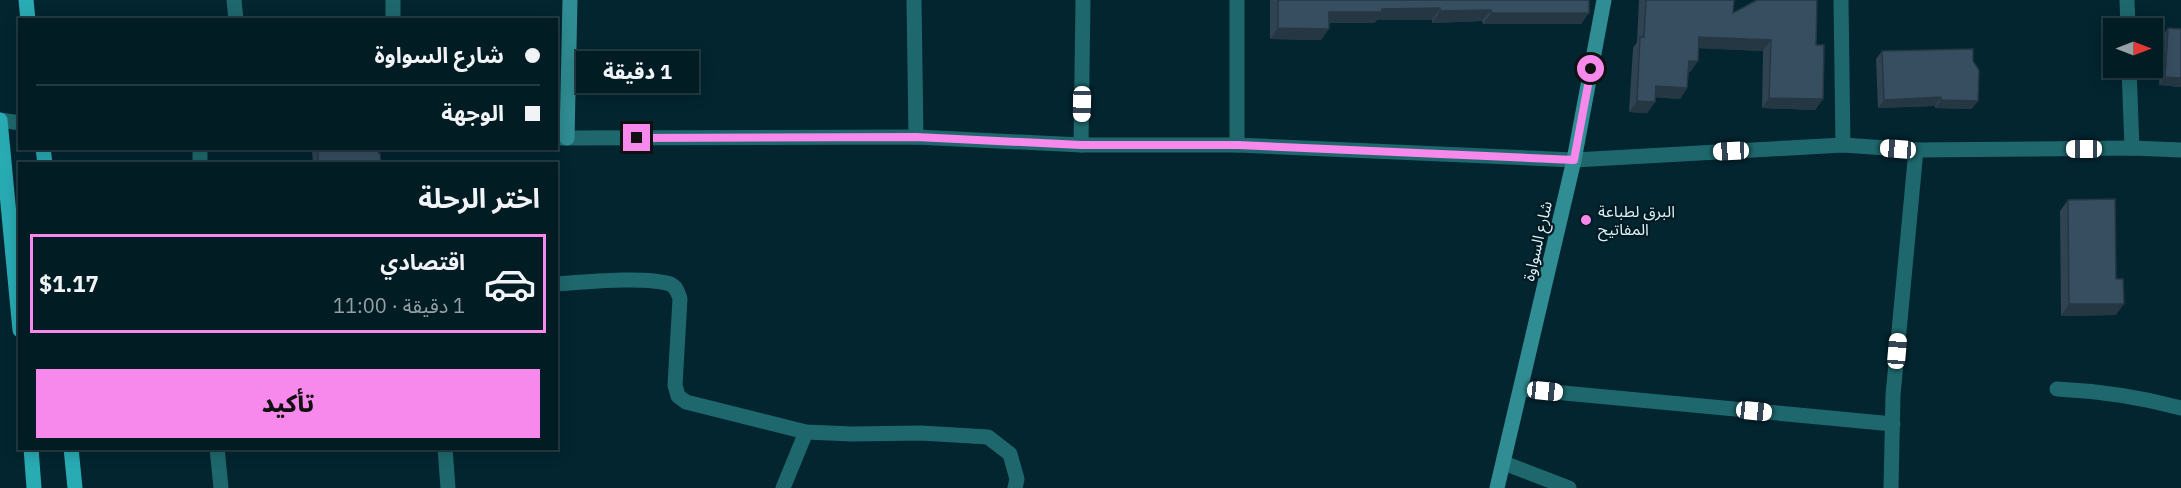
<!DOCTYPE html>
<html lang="ar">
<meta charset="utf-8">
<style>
body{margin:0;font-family:"IBM Plex Sans","Noto Sans Arabic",sans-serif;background:#0c252c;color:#f1f3f6;direction:rtl;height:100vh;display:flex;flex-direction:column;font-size:22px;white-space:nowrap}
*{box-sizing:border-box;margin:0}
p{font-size:20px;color:#96a1a6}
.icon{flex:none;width:33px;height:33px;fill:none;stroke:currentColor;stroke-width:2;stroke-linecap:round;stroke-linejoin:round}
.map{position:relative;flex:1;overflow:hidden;direction:ltr}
.side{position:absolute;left:18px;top:162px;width:540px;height:288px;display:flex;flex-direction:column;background:#021c24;border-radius:0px;box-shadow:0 3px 15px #0003,0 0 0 2px #233a41;direction:rtl}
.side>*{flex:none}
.guide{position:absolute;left:18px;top:18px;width:540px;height:132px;border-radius:0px;box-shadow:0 3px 15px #0003,0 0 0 2px #233a41;direction:rtl;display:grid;align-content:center;height:132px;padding:0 18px;background:#021c24}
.needle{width:39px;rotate:90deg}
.controls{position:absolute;left:2103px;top:18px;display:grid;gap:12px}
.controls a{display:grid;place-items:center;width:60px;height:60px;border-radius:0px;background:#021c24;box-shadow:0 3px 15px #0003,0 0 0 2px #233a41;font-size:30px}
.end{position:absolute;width:27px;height:27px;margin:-14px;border:8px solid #f788ec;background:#111;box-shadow:0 0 0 3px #111}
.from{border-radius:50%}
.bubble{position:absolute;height:42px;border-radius:0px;background:#021c24;box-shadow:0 3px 15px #0003,0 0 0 2px #233a41;font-size:20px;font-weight:800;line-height:42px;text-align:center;direction:rtl}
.car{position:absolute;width:18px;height:36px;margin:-18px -9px;border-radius:8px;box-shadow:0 0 4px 2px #0007;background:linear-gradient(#fff 24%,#345 0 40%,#fff 0 76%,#345 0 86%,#fff 0)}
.guide b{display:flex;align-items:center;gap:21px;height:57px;font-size:22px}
.guide b+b{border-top:2px solid #233a41}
.guide i{width:15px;height:15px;background:#f1f3f6}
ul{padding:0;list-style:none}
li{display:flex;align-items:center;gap:18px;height:99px;margin:0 12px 9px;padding:0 6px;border:3px solid transparent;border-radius:0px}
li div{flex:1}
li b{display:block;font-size:22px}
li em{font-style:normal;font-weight:800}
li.current{border-color:#f788ec}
li>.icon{width:54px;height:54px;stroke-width:1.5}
h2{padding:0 18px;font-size:27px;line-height:72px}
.cta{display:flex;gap:12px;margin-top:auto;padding:12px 18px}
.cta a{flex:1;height:69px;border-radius:0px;background:#f788ec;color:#111;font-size:24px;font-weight:800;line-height:69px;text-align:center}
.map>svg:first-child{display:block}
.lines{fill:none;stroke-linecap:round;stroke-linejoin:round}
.street{stroke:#1e686d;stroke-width:15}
.secondary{stroke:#308d93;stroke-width:15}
.primary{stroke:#29abb4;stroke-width:15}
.wall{fill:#2f4353}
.shaded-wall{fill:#263744}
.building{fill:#374e61;stroke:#263744;stroke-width:1.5}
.route{stroke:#f788ec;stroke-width:8}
.poi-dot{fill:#f788ec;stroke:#021b23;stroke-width:2}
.labels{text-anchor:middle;stroke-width:4.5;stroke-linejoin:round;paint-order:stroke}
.poi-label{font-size:16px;fill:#dceef6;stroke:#021b23;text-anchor:start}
.street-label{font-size:16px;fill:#dceef6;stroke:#021b23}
</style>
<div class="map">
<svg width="2181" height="488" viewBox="0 0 2181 488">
<rect width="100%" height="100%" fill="#022530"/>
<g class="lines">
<g class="street">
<polyline points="234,0 236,20"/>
<polyline points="393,0 393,20"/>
<polyline points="914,0 916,137"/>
<polyline points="1237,0 1237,145"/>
<polyline points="1841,0 1843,145"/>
<polyline points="2127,0 2128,28"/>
<polyline points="2129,68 2132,148"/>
<polyline points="0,120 20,123"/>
<polyline points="556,138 916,137 1081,145 1237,145 1574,160 1843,145 1916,150 2132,148 2181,150"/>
<polyline points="1081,145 1083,0"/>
<polyline points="200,164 200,148"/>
<path d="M 556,284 C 584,282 645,276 670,284 C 677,287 678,293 680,299 L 675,385 L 678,396 L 686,402 L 806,432 L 852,434 L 921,433 L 988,437 L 1010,454 L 1017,479 L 1015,488"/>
<polyline points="1522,389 1893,424"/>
<path d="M 2057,389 C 2099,391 2140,397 2181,408"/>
<polyline points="217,448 221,488"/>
<polyline points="445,448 448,488"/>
<polyline points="1504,463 1569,488"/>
<polyline points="783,488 806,432"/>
<polyline points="1891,488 1893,395 1916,150"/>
</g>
<g class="secondary">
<polyline points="567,138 570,0"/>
<polyline points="1497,488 1574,160 1604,0"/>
</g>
<g class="primary">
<polyline points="26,0 28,20"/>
<polyline points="0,120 20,330"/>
<polyline points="43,148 45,164"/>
<polyline points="31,448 34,488"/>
<polyline points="71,448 75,488"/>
</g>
</g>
<g class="wall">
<polygon points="1270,0 1589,0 1581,24 1483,24 1482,21 1432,23 1432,20 1377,20 1374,23 1329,23 1321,40 1270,39"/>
<polygon points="1639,0 1734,0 1733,13 1816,45 1823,99 1815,110 1762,108 1763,51 1699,48 1698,61 1690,72 1688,72 1687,88 1680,99 1655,97 1655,102 1647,113 1629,112 1633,48 1637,42"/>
<polygon points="2168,28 2181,87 2159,85 2162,37"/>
<polygon points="1882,51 1973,61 1972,109 1935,108 1935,106 1878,108 1876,59"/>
<polygon points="313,148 375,148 381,164 313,164 312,150"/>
<polygon points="2068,200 2116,315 2061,316 2060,211"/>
</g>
<g class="shaded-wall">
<polygon points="1440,8 1432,20 1377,20 1374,23 1321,23 1329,12 1382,9"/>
<polygon points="1491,10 1482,21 1432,23 1440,11"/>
<polygon points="1491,13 1589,13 1581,24 1483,24"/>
<polygon points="1278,28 1329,29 1321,40 1270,39"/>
<polygon points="1699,37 1771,40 1763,51 1692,48"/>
<polygon points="1689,61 1698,61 1690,72 1682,72"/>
<polygon points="2165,77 2181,78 2181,87 2159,85"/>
<polygon points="1656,86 1687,88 1680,99 1648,97"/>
<polygon points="1941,97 1935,106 1878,108 1884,100"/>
<polygon points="1769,98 1823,99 1815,110 1762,108"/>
<polygon points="1941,100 1978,101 1972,109 1935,108"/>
<polygon points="1637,101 1655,102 1647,113 1629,112"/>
<polygon points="2069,304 2124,304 2116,315 2061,316"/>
</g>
<g class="building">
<polygon points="1278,0 1589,0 1589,13 1491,13 1491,10 1440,11 1440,8 1382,9 1382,12 1329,12 1329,29 1278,28"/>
<polygon points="1646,0 1734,0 1733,13 1757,0 1817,0 1816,45 1824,45 1823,99 1769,98 1771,40 1699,37 1698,61 1689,61 1687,88 1656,86 1655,102 1637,101 1640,37 1644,37"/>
<polygon points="2168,28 2181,29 2181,78 2165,77"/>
<polygon points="1973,49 1973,61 1979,70 1978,101 1941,100 1941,97 1884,100 1882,51"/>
<polygon points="318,148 375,148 380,154 381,164 318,164"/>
<polygon points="2115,199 2116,279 2123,279 2124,304 2069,304 2068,200"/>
</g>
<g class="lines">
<polyline class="route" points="637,138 916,137 1081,145 1238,145 1574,160 1591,69"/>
</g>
<circle class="poi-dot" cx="1586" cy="220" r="6"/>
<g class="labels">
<g class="poi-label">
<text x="1598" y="217">البرق لطباعة<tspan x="1598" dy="18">المفاتيح</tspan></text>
</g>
<g class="street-label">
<text transform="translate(1537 241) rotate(-77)" y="6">شارع السواوة</text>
</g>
</g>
</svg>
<div class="controls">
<a><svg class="needle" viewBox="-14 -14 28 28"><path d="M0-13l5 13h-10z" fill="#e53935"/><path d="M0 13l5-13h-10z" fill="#96a1a6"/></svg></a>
</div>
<i class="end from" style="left:1591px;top:69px"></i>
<i class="end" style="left:637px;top:138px"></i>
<div class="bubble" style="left:576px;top:51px;width:123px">1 دقيقة</div>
<i class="car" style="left:1082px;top:104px;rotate:181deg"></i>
<i class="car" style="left:1898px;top:149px;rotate:274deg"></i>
<i class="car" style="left:2084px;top:149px;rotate:270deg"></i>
<i class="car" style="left:1731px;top:151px;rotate:267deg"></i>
<i class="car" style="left:1897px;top:351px;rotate:5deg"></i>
<i class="car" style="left:1545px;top:391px;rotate:96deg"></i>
<i class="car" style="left:1754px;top:411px;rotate:96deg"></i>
<div class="guide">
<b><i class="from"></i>شارع السواوة</b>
<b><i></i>الوجهة</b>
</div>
<section class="side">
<h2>اختر الرحلة</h2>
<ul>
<li class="current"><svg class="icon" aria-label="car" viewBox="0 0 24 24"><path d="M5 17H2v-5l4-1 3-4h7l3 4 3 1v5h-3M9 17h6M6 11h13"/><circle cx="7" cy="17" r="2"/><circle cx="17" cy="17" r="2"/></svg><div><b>اقتصادي</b><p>1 دقيقة · 11:00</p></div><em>$1.17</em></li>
</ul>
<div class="cta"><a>تأكيد</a></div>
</section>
</div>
